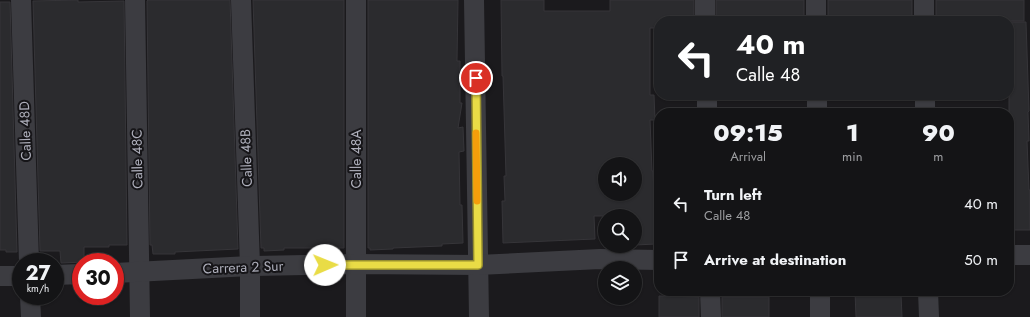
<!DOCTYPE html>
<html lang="en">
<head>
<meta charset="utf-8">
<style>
  body { margin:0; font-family:Jost,sans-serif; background:#1d1d1f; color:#f1f3f6; height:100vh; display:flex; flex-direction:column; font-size:15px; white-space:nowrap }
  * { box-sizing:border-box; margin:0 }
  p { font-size:13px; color:#9d9ea1 }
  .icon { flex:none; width:22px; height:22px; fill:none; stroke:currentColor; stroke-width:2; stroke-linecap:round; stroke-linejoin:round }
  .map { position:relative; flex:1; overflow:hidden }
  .sheet { position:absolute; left:654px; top:108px; width:360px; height:188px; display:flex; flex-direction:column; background:#141416; border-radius:16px; box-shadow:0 1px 3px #0004,0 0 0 1px #333335 }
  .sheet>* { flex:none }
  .top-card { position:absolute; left:654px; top:16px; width:360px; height:84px; border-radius:16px; box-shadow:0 1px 3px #0004,0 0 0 1px #333335; background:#202124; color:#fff; overflow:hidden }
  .buttons { position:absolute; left:598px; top:157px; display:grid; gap:8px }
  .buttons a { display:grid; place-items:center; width:44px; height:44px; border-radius:50%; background:#141416; box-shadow:0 1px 3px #0004,0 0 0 1px #333335; font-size:20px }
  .speed { position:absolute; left:12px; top:253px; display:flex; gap:8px; font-size:20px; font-weight:700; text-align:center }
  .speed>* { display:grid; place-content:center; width:52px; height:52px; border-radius:50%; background:#141416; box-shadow:0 1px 3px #0004,0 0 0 1px #333335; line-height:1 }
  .speed small { font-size:10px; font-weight:400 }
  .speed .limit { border:6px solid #d22; background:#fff; color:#111 }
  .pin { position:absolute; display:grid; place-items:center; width:34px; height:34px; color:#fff; margin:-17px; border:2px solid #fff; border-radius:50%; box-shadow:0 1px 4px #0007 }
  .me { position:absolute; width:44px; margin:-22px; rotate:89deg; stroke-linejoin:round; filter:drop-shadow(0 0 3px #0008) }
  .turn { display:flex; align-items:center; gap:14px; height:84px; padding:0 16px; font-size:18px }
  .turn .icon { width:52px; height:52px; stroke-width:2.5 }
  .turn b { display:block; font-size:28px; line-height:34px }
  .eta { display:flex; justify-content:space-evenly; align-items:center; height:68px; text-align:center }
  .eta b { font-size:24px; font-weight:800; line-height:28px }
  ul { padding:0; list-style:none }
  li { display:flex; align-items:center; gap:12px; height:56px; padding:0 16px }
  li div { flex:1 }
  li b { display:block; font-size:15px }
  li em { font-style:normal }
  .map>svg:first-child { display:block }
  .building { fill:#2b2b2e; stroke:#363539; fill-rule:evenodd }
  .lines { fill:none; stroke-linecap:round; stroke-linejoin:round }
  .minor { stroke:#3c3c41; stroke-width:20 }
  .route-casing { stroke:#978f2e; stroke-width:10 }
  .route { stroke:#e9dc46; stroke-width:7 }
  .slow { stroke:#f59e0b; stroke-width:7 }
  .labels { text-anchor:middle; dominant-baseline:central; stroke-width:4; stroke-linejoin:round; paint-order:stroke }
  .street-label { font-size:14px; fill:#aeafbb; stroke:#161518 }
</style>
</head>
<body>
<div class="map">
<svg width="1030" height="317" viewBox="0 0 1030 317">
  <rect width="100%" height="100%" fill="#1b1a1d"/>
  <!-- building -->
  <g class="building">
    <path d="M78,0V2L124,1L127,245H109V247H84V262L61,263L60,251H40L33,1Z"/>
    <path d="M148,0H230L238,249L175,252V254H153L152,245H150L147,1Z"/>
    <path d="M253,0H344V248H284V250L264,251V248H261Z"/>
    <path d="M368,0H458L457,61H460V103H462L458,128L463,127L464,151L459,152L460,205H462L463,243L442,244V246L393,248V249L370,250V248H368Z"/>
    <path d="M501,0H544V11H610V0H694V21H659V28H650V95H654L655,120H650L652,171H653L656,244L635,245V216H594L595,239L503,243L502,201H505L504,176H506L503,76H502ZM605,164H635V194H605Z"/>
    <rect x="716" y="0" width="88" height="21"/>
    <rect x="828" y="0" width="84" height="21"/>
    <rect x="936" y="0" width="88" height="21"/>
    <path d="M0,2H10L17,252H6V250H0Z"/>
    <path d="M1009,22H1026L1029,111L1028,112L1029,141H1027L1029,190H1030V230H1009Z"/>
    <path d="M877,291V295L901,294L902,317H856L855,292Z"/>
    <path d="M659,296L699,297V317H659Z"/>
    <rect x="722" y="297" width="47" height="20"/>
  </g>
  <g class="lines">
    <!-- minor -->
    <g class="minor">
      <path d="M21,0L29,262"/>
      <path d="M135,0L140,317"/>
      <path d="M241,0L250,266V317"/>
      <path d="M356,0V317"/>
      <path d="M474,0L479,317"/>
      <path d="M705,0V21"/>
      <path d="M816,0V21"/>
      <path d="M924,0V21"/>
      <path d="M707,95V113"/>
      <path d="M817,95V113"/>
      <path d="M925,95V113"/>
      <path d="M1009,255H1030"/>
      <path d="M115,273L250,266L356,264L478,265L600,259L659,260"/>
      <path d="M55,275L81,274"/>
      <path d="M0,276H21"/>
      <path d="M710,291L711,317"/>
      <path d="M820,291V317"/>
      <path d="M928,291L929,317"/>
      <path d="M30,296L31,317"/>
    </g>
  </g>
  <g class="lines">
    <!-- route casing -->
    <g class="route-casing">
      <path id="route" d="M325,265H478L476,78"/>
    </g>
    <!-- route -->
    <use href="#route" class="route"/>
    <!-- slow -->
    <path class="slow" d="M476,133L477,201"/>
  </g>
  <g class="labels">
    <!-- street labels -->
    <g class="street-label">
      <text transform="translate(25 131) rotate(-92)">Calle 48D</text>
      <text transform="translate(246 158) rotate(-92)">Calle 48B</text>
      <text transform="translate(137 159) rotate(-91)">Calle 48C</text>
      <text transform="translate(356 159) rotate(-90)">Calle 48A</text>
      <text transform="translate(243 267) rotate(-2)">Carrera 2 Sur</text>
    </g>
  </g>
</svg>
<div class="buttons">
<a><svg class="icon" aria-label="sound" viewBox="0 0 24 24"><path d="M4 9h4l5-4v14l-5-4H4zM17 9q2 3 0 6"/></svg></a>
<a><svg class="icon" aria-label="search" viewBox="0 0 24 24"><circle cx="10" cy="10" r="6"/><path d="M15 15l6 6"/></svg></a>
<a><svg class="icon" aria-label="layers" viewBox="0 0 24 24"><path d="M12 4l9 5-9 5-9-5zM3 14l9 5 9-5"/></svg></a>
</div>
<div class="speed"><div>27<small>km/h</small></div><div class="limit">30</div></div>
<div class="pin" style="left:476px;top:78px;background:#d93025"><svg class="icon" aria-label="arrive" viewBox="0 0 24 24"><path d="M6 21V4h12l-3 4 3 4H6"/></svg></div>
<svg class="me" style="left:325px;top:265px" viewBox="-20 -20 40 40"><circle r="19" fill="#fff"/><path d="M0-13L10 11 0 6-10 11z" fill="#e9dc46"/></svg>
<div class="top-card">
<div class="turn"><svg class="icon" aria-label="left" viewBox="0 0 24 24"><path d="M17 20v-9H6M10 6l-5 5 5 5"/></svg><div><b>40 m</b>Calle 48</div></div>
</div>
<section class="sheet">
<div class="eta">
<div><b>09:15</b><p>Arrival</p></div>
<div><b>1</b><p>min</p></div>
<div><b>90</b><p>m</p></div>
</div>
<ul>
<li><svg class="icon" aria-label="left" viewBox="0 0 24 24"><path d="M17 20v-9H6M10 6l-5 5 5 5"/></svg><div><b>Turn left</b><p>Calle 48</p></div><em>40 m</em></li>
<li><svg class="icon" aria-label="arrive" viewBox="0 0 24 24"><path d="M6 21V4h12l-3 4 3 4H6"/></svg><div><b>Arrive at destination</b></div><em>50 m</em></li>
</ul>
</section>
</div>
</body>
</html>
